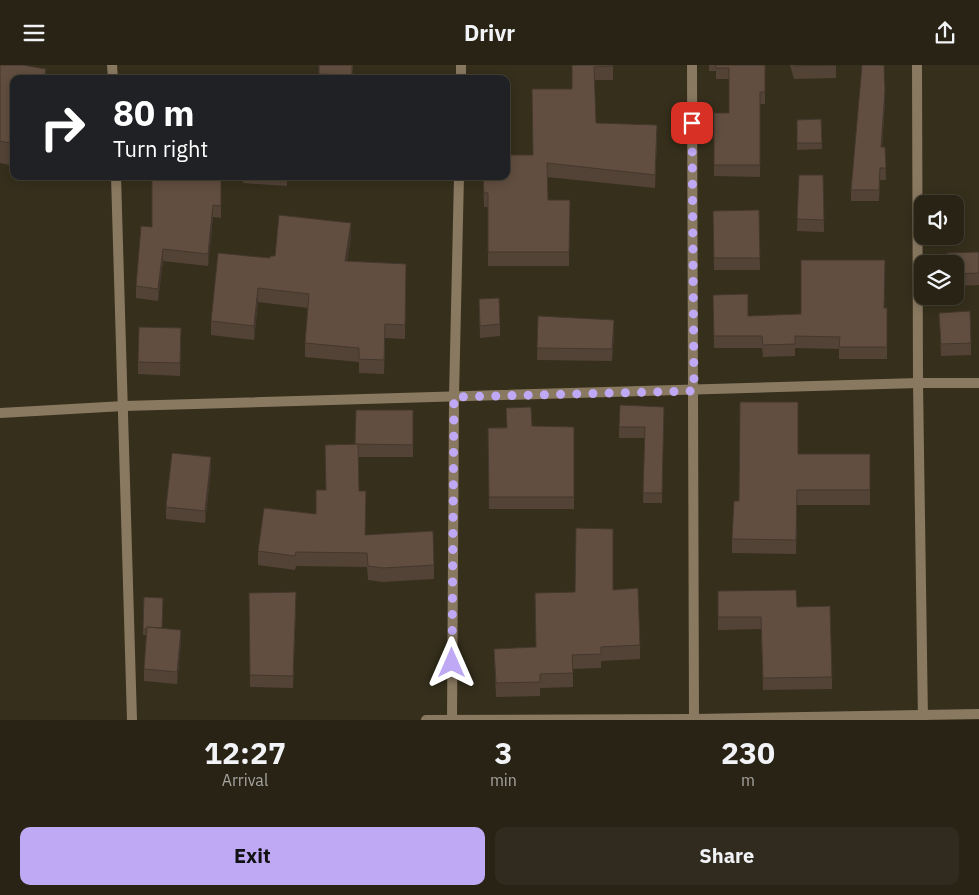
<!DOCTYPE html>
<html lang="en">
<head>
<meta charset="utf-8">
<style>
  body { margin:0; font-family:"IBM Plex Sans",sans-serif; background:#302b1e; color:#f1f3f6; height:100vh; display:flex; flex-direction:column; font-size:19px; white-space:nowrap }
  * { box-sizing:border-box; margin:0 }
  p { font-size:16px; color:#a5a4a0 }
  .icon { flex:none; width:28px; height:28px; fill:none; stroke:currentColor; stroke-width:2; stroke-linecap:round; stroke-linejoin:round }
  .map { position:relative; height:655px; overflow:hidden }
  .sheet { display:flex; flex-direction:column; background:#282315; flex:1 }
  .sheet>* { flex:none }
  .banner { position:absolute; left:10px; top:10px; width:500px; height:105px; border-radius:10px; box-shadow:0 2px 12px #0003,0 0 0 1px #444034; background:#202124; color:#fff; overflow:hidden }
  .controls { position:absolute; left:914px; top:130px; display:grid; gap:10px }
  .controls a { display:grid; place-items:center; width:50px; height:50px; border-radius:10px; background:#282315; box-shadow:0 2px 12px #0003,0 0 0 1px #444034; font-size:25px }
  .pin { position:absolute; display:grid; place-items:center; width:42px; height:42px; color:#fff; margin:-21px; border-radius:10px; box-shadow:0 2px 8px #0006 }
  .me { position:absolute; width:55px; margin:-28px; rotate:0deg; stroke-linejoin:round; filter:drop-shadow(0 0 4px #0008) }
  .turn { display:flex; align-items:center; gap:18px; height:105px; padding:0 20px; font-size:22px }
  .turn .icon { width:65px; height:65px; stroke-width:2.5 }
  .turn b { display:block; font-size:35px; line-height:42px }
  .eta { display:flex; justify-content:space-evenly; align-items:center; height:85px; text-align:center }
  .eta b { font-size:30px; font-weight:700; line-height:35px }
  .action { display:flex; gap:10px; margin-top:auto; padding:10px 20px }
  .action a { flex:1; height:58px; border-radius:10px; background:#bfa9f4; color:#111; font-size:20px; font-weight:700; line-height:58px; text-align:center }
  .action a+a { background:#302b1e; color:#f1f3f6 }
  header { display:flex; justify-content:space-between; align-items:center; height:65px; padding:0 20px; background:#282315; font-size:22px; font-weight:700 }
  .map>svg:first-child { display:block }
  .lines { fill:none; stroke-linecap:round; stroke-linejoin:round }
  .minor { stroke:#897961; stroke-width:10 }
  .wall { fill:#534337 }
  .shaded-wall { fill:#44372d }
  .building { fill:#614e40; stroke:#44372d }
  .route { stroke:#bfa9f4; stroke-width:9; stroke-dasharray:0 16.2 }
</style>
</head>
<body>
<header><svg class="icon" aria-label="menu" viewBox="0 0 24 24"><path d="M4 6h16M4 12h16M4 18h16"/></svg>Drivr<svg class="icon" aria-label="share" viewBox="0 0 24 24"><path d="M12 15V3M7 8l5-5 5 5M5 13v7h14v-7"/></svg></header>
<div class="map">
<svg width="979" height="655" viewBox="0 0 979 655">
  <rect width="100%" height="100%" fill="#362f1c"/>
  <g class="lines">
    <!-- minor -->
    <g class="minor">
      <path d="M112,0L113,14"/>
      <path d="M692,0L694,655"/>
      <path d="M917,0L918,318L923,655"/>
      <path d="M461,14V0"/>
      <path d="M116,111L132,655"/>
      <path d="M0,348L124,341L918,318H979"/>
      <path d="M426,655L694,654L979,649"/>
      <path d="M452,655L454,332L459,111"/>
    </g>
  </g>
  <!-- wall -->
  <g class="wall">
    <path d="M0,0L46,14H14V101L0,98Z"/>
    <path d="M319,0H353L352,13L370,14H319Z"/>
    <path d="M572,0H613V15H594L596,58L657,74L655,123L547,112L548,135H570L569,201H488V142H484L483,111L533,90L572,24Z"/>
    <path d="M709,0H765V39H760V112L714,111V48H729V14H716V6H709Z"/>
    <path d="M790,0H836V13L794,14Z"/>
    <path d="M885,37L882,82H885L886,115H880L879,136H851V125Z"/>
    <path d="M821,54L822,84L797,85V55Z"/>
    <path d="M799,110H823L824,167L797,166Z"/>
    <path d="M221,111V153L213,152L208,201L163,196L158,236L136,233V221L152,162Z"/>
    <path d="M243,111H287V121L243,118Z"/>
    <path d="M759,145L760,205H714L713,146Z"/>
    <path d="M351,172L347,196L406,199L405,274L385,273L384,309L359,308V297L305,292V278L308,243L258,237L254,275L211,270V256L270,193Z"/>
    <path d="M979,187V220L955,221V199Z"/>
    <path d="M885,207L884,243H887V294H839V284L795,283V291L763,292L762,283H714L713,230L748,251L801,249Z"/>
    <path d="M479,234L500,259V271L480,273Z"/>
    <path d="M939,248L971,278V290L941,291Z"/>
    <path d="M538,251L614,267L612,296L537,295Z"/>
    <path d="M181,275L180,311L138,309V297Z"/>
    <path d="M664,342L662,438H643L645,373H619V362Z"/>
    <path d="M413,345V392H358L359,426L366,440L365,470L434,500V514L383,517L368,515L367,502L296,501L295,505L258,500V486L316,449L326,425L355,379Z"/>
    <path d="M532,361L574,362V444H489L488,363Z"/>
    <path d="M870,389V440H797L796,489L732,488V474L739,436Z"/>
    <path d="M211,404L205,458L166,454V442Z"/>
    <path d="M613,525L640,580V594L601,596V603L573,604V622L540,623V631L496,632L494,584L536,582L575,527Z"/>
    <path d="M718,526L797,542L832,612V624L763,625L761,564L718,565Z"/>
    <path d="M249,528L296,539L293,623L250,622Z"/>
    <path d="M144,532L162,563L181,577L177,619L144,616V604L147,570H143Z"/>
  </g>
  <!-- shaded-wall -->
  <g class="shaded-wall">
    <path d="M885,26V37L881,94V82Z"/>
    <path d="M213,140V152L208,201V189Z"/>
    <path d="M351,158V172L345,210V196Z"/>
    <path d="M163,184V196L158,236V224Z"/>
    <path d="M258,223V237L254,275V261Z"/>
    <path d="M614,255V267L612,296V284Z"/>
    <path d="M211,392V404L205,458V446Z"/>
    <path d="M181,565V577L177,619V607Z"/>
  </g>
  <!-- building -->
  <g class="building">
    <path d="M0,0H23L46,4L44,14H14V79L0,76Z"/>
    <path d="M319,0H352V10L319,9Z"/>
    <path d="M572,0H613V1L594,2L596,58L657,60L655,110L547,98L548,135H570L569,187H488V128H484L483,111H506V90H533L532,24H572Z"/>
    <path d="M716,0H765V27H760V100H714V48H729V3H716Z"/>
    <path d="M794,0H836L794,1Z"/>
    <path d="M862,0H884L885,26L881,82H885L886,103H880L879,125H851Z"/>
    <path d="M343,12L370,13V14H343Z"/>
    <path d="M821,54L822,78H797V55Z"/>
    <path d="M799,110H823L824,155L797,154Z"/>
    <path d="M152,111H221V141L213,140L208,189L163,184L158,224L136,221L141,161L152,162Z"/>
    <path d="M759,145L760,193H714L713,146Z"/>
    <path d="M279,150L351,158L345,196L406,199L405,260L385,259L384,295L359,294V283L305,278L309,229L258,223L254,261L211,256L218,188L270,193V191H275Z"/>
    <path d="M979,187V208L955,209V199H947V188Z"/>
    <path d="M801,195H885L884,243H887V282H839L840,272L795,271V279L763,280L762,271H714L713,230L748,229V251L801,249Z"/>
    <path d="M499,233L500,259L480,261L479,234Z"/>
    <path d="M970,246L971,278L941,279L939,248Z"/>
    <path d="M538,251L614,255L612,284L537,283Z"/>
    <path d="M139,262L181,263L180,298L138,297Z"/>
    <path d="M740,337H798V389H870V425H797L796,475L732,474L734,436H739Z"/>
    <path d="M620,340L664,342L662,428H643L645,362H619Z"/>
    <path d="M531,342L532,361L574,362V432H489L488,363H507L506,343Z"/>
    <path d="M356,345H413V380L355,379Z"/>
    <path d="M358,379L359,426H366L365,470L433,466L434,500L383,503L368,501L367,488L296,487L295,491L258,486L264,443L316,449V425H326L325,380Z"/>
    <path d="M172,388L211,392L205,446L166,442Z"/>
    <path d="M576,463L613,464V525L638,523L640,580L601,582V589L572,590L573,608L540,609V617L496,618L494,584L536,582L535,528L575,527Z"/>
    <path d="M796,525L797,542L830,541L832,612L763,613L761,552H718V526Z"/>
    <path d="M296,527L293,611L250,610L249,528Z"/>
    <path d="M144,532L163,533L162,563L147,562V564H143Z"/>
    <path d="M147,562L181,565L177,607L144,604Z"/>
  </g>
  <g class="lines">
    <!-- route -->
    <path class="route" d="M452,598L454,332L694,326L692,58"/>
  </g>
</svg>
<div class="controls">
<a><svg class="icon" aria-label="sound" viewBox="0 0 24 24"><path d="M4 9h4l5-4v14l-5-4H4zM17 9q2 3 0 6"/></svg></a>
<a><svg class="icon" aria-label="layers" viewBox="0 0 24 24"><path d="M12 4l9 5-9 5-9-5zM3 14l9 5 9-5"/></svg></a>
</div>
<div class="pin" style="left:692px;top:58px;background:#d93025"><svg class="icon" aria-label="arrive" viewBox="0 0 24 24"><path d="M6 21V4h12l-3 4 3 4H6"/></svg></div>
<svg class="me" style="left:452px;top:598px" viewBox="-20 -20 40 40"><path d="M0-17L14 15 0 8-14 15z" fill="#bfa9f4" stroke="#fff" stroke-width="4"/></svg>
<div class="banner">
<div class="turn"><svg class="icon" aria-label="right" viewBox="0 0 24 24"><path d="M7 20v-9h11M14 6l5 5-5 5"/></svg><div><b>80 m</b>Turn right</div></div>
</div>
</div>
<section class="sheet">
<div class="eta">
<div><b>12:27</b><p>Arrival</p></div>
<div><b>3</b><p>min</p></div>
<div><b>230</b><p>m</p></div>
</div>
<div class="action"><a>Exit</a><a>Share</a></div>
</section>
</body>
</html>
